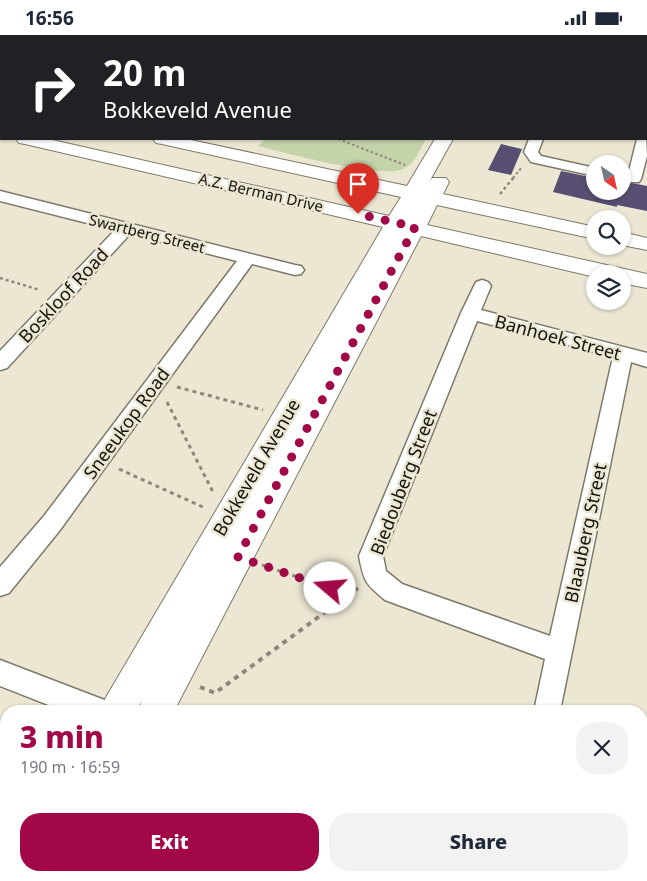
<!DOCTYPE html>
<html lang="en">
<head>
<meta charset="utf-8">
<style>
  body { margin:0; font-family:"Noto Sans",sans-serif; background:#f2f2f3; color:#1f2937; height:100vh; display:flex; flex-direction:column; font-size:19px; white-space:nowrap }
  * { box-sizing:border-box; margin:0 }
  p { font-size:16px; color:#747a83 }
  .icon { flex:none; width:28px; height:28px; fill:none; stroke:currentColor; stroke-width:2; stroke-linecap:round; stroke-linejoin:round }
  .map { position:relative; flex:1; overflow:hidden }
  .panel { position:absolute; left:0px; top:670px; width:648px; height:176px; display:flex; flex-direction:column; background:#fff; border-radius:20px 20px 0 0; box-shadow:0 1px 4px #0004 }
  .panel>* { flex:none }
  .top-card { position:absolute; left:0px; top:0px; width:648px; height:105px; box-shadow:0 1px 4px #0004; background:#202124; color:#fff; overflow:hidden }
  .needle { width:32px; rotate:146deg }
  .buttons { position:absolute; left:586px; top:120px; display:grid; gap:10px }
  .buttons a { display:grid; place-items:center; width:45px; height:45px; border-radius:50%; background:#fff; box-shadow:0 1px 4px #0004; font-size:25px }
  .pin { position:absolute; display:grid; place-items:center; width:42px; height:42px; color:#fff; margin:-51px -21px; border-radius:50% 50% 50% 0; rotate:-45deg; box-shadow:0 0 5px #0007 }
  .pin .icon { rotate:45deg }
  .me { position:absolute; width:55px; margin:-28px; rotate:288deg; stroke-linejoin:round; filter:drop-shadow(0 0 4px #0008) }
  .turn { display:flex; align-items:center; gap:18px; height:105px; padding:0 20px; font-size:22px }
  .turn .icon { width:65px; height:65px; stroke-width:2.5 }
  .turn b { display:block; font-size:35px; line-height:42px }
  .round { display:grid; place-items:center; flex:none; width:52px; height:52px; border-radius:20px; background:#f2f2f3 }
  .head { display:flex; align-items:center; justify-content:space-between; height:85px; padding:0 20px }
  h1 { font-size:30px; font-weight:800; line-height:38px; color:#a20847 }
  .cta { display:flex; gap:10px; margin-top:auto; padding:10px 20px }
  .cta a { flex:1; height:58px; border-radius:20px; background:#a20847; color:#fff; font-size:20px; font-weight:800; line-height:58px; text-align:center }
  .cta a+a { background:#f2f2f3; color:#1f2937 }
  .status { display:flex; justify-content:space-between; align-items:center; height:35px; padding:0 25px; background:#fff; direction:ltr }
  .status svg { height:14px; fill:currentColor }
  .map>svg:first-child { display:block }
  .green { fill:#c4d3aa }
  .building { fill:#584e72 }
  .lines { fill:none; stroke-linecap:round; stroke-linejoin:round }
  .minor-casing { stroke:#7e7a69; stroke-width:3 }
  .tertiary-casing { stroke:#7e7a69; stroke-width:2 }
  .path-far3 { stroke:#8c887a; stroke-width:2; stroke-dasharray:2.5 2.5; stroke-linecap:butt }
  .path-far2 { stroke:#8c887a; stroke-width:2.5; stroke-dasharray:3 3; stroke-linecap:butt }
  .path-far1 { stroke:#8c887a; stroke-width:3; stroke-dasharray:4 4; stroke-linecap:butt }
  .path { stroke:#8c887a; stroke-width:4; stroke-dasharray:5 5; stroke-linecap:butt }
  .minor { fill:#fff; fill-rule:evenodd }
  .tertiary { fill:#fff; fill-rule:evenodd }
  .route { stroke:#a20847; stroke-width:9; stroke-dasharray:0 16.2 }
  .labels { text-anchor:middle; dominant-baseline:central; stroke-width:5; stroke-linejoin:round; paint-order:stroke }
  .far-street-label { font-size:15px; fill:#14120b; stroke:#ece7d3 }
  .street-label { font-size:18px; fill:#14120b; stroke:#ece7d3 }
</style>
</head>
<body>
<div class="status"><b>16:56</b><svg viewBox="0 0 49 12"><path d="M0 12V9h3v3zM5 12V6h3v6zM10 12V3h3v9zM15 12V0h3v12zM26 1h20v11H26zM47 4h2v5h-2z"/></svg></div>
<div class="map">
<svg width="647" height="846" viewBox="0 0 647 846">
  <rect width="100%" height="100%" fill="#ece7d3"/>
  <!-- green -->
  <path class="green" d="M265,104H426C420,114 415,129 403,134C380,144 287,118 258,111Z"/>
  <!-- building -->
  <g class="building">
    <path d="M501,109L522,114L511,140L488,135Z"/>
    <path d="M561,136L595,143V156H622V146L647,151V176L617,170V172L553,157Z"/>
  </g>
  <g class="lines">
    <!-- minor casing -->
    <g class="minor-casing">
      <g id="minor">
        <path d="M590,0H609L610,1H591Z"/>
        <rect x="646" y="4" width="1" height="8"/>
        <path d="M0,20L1,21V29L0,28Z"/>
        <rect x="646" y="45" width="1" height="8"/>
        <path d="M646,100L647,121L641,144L639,147H629L627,144L637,104H646Z"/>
        <path d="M529,104H543L538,117L541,121L595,133V141L531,127L524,117Z"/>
        <path d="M0,156L295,230L301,231L304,235L301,239L295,240L252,229L60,495L9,558L0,561V532L44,481L237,226L130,199L7,333L0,335V316L115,195L0,166Z"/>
        <path d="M482,245L488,247L491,251L481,275L647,318V332L631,327L560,676H534L545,624L385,565C365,548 364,547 359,521L461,278L476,247ZM477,286L613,322L550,601L402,549L386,536L383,521Z"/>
        <path d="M0,625L107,666L110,676H64L0,651Z"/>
        <path d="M225,840H253L254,843L253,846H223Z"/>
        <path d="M467,840H528L527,846H469Z"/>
      </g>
    </g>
    <!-- tertiary casing -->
    <g class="tertiary-casing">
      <g id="tertiary">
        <path d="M503,0H519V1H504Z"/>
        <rect x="0" y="63" width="1" height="10"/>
        <rect x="0" y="93" width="1" height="10"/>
        <path d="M16,104H48L389,181L401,162L162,109L156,108L153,104H186L407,151L435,104H453L429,147L432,143H446L449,147L443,159L595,192V204L437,170L427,190L647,239V253L622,248V239H595V242L421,201L174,676H138L142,666L136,676H100L105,664L383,192L25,109L19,108Z"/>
        <path d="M622,197L647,203V215L622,210Z"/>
        <path d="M6,831V840H43L40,846H0Z"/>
        <path d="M46,840H86L83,846H43Z"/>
      </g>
    </g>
    <!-- path-far3 -->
    <g class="path-far3">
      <path d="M338,104L405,130"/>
      <path d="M513,143L522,132"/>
    </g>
    <!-- path-far2 -->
    <g class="path-far2">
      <path d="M500,159L514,142"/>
      <path d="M0,243L40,255"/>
    </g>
    <!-- path-far1 -->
    <g class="path-far1">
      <path d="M177,352L263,375"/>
      <path d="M167,367L213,457"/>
      <path d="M119,434L205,473"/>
      <path d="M262,530L333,554"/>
    </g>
    <!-- path -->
    <g class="path">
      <path d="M329,553L348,559"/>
      <path d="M200,652L215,658L358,553"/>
    </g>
    <!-- minor -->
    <use href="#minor" class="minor"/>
    <!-- tertiary -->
    <use href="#tertiary" class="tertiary"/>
  </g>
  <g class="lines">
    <!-- route -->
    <path class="route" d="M330,553L238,522L415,192L358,179"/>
  </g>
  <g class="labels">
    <!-- far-street labels -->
    <g class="far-street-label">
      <text transform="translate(261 157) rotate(13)">A.Z. Berman Drive</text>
      <text transform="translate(147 198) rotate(14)">Swartberg Street</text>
    </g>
    <!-- street labels -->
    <g class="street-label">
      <text transform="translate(63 260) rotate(-47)">Boskloof Road</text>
      <text transform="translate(558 302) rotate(15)">Banhoek Street</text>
      <text transform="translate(126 388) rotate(-54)">Sneeukop Road</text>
      <text transform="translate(256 432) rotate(-60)">Bokkeveld Avenue</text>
      <text transform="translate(403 447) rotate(-69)">Biedouberg Street</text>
      <text transform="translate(585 498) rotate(-78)">Blaauberg Street</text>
    </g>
  </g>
</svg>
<div class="buttons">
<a><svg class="needle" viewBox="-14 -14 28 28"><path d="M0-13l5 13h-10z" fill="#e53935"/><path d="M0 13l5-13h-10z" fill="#747a83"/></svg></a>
<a><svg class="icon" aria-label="search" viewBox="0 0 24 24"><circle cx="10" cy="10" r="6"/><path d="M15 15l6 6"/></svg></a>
<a><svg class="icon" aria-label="layers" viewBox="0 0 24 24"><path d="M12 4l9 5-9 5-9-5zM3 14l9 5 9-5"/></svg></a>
</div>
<div class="pin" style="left:358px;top:179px;background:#d93025"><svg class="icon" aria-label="arrive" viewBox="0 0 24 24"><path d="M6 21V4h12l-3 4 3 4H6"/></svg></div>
<svg class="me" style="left:330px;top:553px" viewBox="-20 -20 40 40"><circle r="19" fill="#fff"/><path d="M0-13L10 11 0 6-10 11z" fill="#a20847"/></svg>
<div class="top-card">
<div class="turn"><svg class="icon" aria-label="right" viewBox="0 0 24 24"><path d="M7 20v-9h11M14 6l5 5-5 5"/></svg><div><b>20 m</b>Bokkeveld Avenue</div></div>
</div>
<section class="panel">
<div class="head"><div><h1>3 min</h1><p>190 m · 16:59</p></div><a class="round"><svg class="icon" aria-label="close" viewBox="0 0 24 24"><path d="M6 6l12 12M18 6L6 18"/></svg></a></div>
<div class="cta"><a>Exit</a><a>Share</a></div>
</section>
</div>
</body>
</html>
